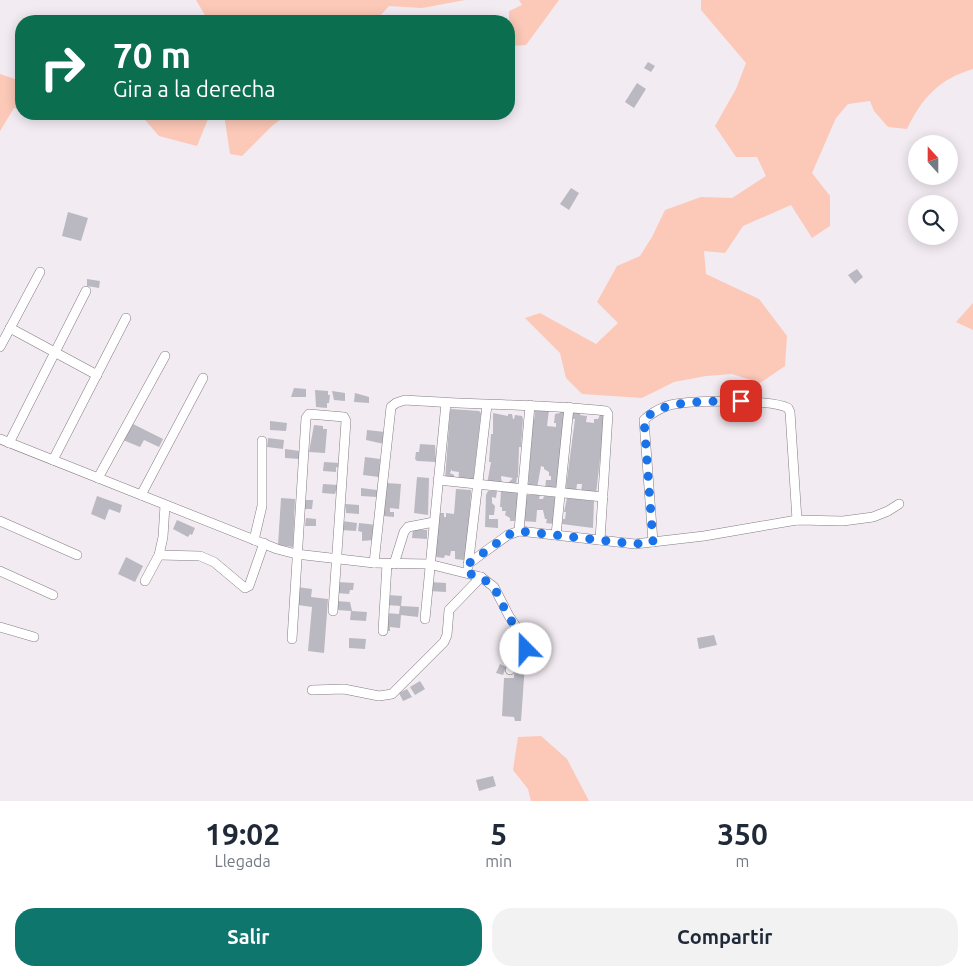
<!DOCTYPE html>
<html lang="es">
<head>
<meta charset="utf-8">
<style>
  body { margin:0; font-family:Ubuntu,sans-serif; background:#f2f2f3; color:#1f2937; height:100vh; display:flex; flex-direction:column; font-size:19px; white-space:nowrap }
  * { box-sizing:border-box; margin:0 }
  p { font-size:16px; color:#747a83 }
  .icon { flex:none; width:28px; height:28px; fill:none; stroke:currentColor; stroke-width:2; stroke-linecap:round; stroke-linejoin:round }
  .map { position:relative; height:801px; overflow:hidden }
  .panel { display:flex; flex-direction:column; background:#fff; flex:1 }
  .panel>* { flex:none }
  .guide { position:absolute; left:15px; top:15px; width:500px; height:105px; border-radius:20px; box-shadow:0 2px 12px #0003; background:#0b6e4f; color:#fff; overflow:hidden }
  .needle { width:32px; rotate:339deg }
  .controls { position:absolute; left:908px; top:135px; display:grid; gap:10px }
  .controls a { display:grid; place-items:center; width:50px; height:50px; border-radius:50%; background:#fff; box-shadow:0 2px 12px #0003; font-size:25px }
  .pin { position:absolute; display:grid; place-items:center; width:42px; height:42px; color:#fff; margin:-21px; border-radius:10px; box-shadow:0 2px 8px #0006 }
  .me { position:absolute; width:55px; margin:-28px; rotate:338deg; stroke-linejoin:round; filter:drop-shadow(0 0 4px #0008) }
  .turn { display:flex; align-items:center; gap:18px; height:105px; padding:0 15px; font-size:22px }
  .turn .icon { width:65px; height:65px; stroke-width:2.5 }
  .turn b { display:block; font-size:35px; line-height:42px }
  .eta { display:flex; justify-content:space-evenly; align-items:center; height:85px; text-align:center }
  .eta b { font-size:30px; font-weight:700; line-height:35px }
  .cta { display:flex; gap:10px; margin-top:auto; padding:10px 15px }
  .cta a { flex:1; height:58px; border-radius:20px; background:#0f766e; color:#fff; font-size:20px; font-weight:700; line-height:58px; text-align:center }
  .cta a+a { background:#f2f2f3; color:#1f2937 }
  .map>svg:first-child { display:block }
  .green { fill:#fcc8b7 }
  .building { fill:#bab8c1 }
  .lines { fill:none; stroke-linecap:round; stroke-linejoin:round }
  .minor-casing { stroke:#847c83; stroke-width:10 }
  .minor { stroke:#fff; stroke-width:9 }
  .route { stroke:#1a73e8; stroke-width:9; stroke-dasharray:0 16.2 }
</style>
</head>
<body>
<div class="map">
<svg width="973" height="801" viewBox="0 0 973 801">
  <rect width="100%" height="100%" fill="#f3ebf2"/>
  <!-- green -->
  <g class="green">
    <path d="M196,0H465L422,8L389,6L380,16L393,21H206V17Z"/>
    <path d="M519,0H559L526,45L509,46V11L522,5Z"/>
    <path d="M701,0H973V69C939,79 922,98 907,129L888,127L874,111L870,101L848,104L836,118L812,173L830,196V226L812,238L791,205L743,226L725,253L704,251L706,274L759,299L787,336L785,366L760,383L732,374L706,376L674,382L642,398L582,394L566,378L560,353L525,318L540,313L596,344L618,323L597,302L617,266L640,256L652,237L665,210L701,197L732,198L766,176L757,157H736L715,126L736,89L746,63L701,10Z"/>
    <path d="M0,74L21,81V110L14,108L0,131Z"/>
    <path d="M140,114H210L197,146L159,136Z"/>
    <path d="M224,114H288L273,125L242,156L230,154Z"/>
    <path d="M973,303V330L956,322Z"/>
    <path d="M541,736L567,759L589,801H531L528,789L513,770L518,737Z"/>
  </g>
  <!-- building -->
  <g class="building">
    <path d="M648,62L655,66L651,72L644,68Z"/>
    <path d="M637,83L646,89L634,108L625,102Z"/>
    <path d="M571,188L579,193L569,210L560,204Z"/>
    <path d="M68,212L88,218L81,241L62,236Z"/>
    <path d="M857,269L863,277L855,284L848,275Z"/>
    <path d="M87,279L100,281L99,288L87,286Z"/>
    <path d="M294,388L306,389V397H291Z"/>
    <path d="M315,390L328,391V395H330L329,403H327V408L316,407Z"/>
    <path d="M332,391L345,393V401L334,400Z"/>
    <path d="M355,393L369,397V403L354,402Z"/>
    <path d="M534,407L549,410L547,426L556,427V423H554L555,414L560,413V410H565L556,490L545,489L546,480H551V476H549V472L544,469V467L541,466L537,488L528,487L533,420H534L535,412H533Z"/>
    <path d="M451,409L479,411L481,413L473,482L458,481L459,472L452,471V469L450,473L454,475V480H445L450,412Z"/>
    <path d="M571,411L580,412V415L587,416L586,422L594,423V419H598L600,415H605L596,494L581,493L582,484H577L576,492L568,491L566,487L575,419H571Z"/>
    <path d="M493,413L508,416V414H512L513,419H514L515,415L522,416L523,419L521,447H519L518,478L517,477L516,486L508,483L513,478L501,476L502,485L487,484L491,462H489L491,434H493Z"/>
    <path d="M270,421L287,423L286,431L270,430Z"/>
    <path d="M131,423L163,439L159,447L144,440L140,447L123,440Z"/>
    <path d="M314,425L323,426V429H327L325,453L309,452Z"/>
    <path d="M367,430L385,432L384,444L366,440Z"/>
    <path d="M268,438L284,440L283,449L267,447Z"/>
    <path d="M420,444L435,445L436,462L417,461L415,459L416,452H419Z"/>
    <path d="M285,449L300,451V459L285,458Z"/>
    <path d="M365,457L380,459L379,477L363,475Z"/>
    <path d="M324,462L340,463L339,468L336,467V472L323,471Z"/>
    <path d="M417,477L429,478L428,515L414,513Z"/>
    <path d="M386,483L401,484L399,509L390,508V512H394V517L383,516Z"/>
    <path d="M323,484L338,485L335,494L322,493Z"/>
    <path d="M361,488L377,490V497L361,496Z"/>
    <path d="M456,489L471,490V493L466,556H464V560L455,559V551H451L450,556L445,555L444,558L436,557L435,554L438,535H437L438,525L439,526V513H444V517H446V513L454,514Z"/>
    <path d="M488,491H497L496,498L492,497V503L495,506L494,515H489V519H498V528L485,527L486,495Z"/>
    <path d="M501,491L518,493L516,521H510V518L505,515L506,511H502V507H500Z"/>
    <path d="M527,495H540L539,499H543L544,496L555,497L553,524L546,523L547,519H545L543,510H537L536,522L523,521Z"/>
    <path d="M97,496L122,505L120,513L109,509L105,520L91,514Z"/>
    <path d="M281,498L295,499L293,547L278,545Z"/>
    <path d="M567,498L594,501L593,528L562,524L563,519H565L566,512H564Z"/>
    <path d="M304,500H313L312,509H304Z"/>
    <path d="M345,504L359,505V514L346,513Z"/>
    <path d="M306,518L316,519V526H305Z"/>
    <path d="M177,520L195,528L192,535L190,534L188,537L173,529Z"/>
    <path d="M342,521L357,523L356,531L341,530Z"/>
    <path d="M359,523L377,525L373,540L362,541V532L358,531Z"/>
    <path d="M413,529L427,530V539L412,538Z"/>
    <path d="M126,557L143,566L135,582L118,574Z"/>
    <path d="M338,582L354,583L353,590H350L349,594L337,593Z"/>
    <path d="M429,582L446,583V592L429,591Z"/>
    <path d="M297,587L312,589L311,597L328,599L324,653L308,651L312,607L298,605Z"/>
    <path d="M387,595L402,596L401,606L419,607L418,617L401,615L400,628L390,627V631H384L385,613L399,614L400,606L386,605Z"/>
    <path d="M336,601L350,602L352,611L367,612L366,621L350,620L351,611L337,610Z"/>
    <path d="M714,635L717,645L699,649L697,638Z"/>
    <path d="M349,638L366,639L365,649L349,648Z"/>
    <path d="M500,664L506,667L503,675L496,673Z"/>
    <path d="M515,664H525L521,721H515L514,717L502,716L504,678H514Z"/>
    <path d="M420,681L425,689L415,695L410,687Z"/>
    <path d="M407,689L412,697L403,701L399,693Z"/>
    <path d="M493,776L496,786L479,791L476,780Z"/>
  </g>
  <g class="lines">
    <!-- minor casing -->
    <g class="minor-casing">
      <g id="minor">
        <path d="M10,328L97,375"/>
        <path d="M0,347L40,272"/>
        <path d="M0,439L277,549L296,554L374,563L429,564L481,577L494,587L509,616L525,640L526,649L514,661L510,670"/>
        <path d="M9,443L86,291"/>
        <path d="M53,460L126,318"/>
        <path d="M98,478L165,356"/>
        <path d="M438,480L603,497"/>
        <path d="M141,495L203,378"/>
        <path d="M0,521L77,555"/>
        <path d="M519,531L530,405"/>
        <path d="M556,535L569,407"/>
        <path d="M254,540L262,506V441"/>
        <path d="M653,542L644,420C650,414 659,409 667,406C685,400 772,399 788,408L790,412L797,520"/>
        <path d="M159,555L200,556L214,562L245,588L249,586L264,543"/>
        <path d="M374,563L391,407L396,403L405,400C472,405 539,404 606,411L608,414L600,540"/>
        <path d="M394,564L404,532L408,527L434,522"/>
        <path d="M468,564L508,535L519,531L635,544L704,536L797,520L843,521L873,517L888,511L899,504"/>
        <path d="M468,567L487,405"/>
        <path d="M0,571L53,595"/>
        <path d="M145,581L159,555L163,537L165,505"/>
        <path d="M425,619L446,403"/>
        <path d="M0,627L34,637"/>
        <path d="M383,631L387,564"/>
        <path d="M292,639L306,418L309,414L344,417L346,421L333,611"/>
        <path d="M312,690L344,689L379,696L392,694L444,642L447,635L449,610L481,577"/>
      </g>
    </g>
    <!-- minor -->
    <use href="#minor" class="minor"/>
  </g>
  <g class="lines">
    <!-- route -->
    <path class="route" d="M526,649L525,640L508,616L494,587L481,577L467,573L468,564L508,535L519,531L635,544L653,542L644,420C663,398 713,402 741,401"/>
  </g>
</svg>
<div class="controls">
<a><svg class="needle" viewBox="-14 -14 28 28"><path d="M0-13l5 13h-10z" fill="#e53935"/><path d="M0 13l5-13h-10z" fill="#747a83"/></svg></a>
<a><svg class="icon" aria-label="search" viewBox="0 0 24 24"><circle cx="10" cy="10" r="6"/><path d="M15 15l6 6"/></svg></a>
</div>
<div class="pin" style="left:741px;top:401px;background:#d93025"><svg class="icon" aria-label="arrive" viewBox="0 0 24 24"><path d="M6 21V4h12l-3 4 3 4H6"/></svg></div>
<svg class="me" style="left:526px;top:649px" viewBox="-20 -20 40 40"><circle r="19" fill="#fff"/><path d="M0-13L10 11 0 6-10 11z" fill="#1a73e8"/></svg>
<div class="guide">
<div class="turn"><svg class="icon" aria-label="right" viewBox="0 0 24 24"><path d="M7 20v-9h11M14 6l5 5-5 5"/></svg><div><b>70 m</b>Gira a la derecha</div></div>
</div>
</div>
<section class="panel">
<div class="eta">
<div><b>19:02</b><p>Llegada</p></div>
<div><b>5</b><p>min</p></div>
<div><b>350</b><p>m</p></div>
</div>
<div class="cta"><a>Salir</a><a>Compartir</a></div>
</section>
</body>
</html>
